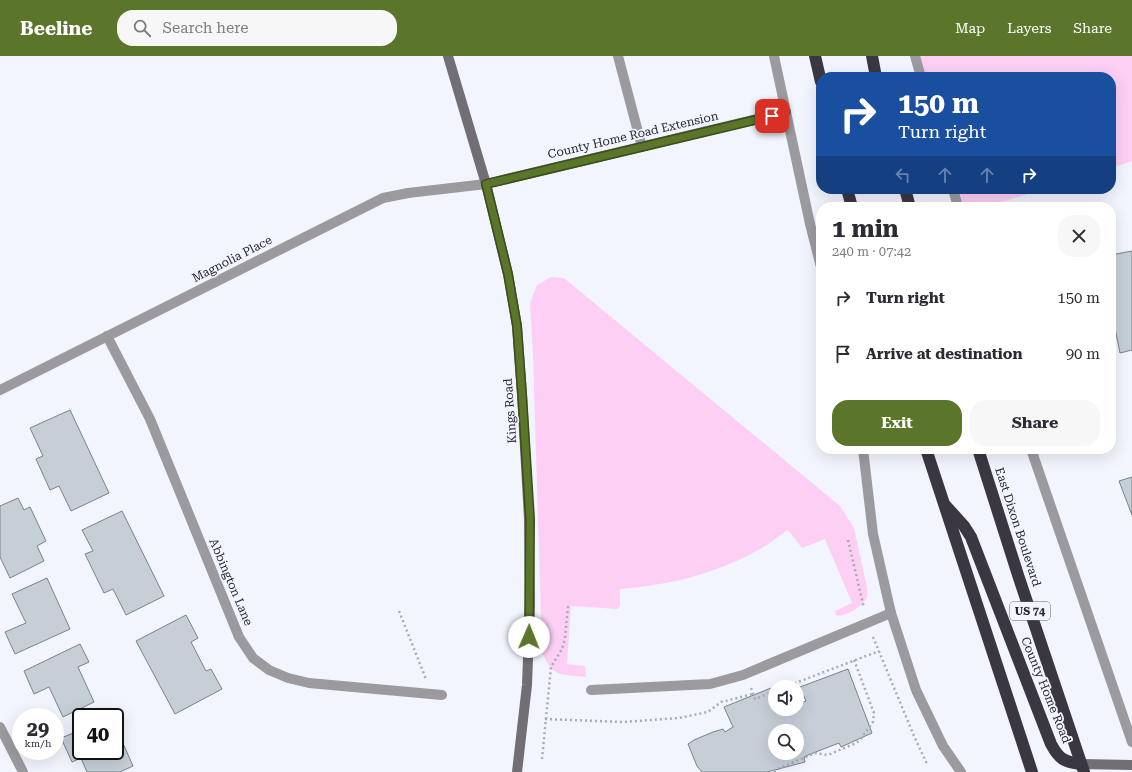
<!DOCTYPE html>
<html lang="en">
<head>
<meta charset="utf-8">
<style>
  body { margin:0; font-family:"Roboto Serif",serif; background:#f7f7f7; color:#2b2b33; height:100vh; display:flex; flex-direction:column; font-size:15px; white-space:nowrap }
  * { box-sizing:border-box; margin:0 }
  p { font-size:13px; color:#7c7c81 }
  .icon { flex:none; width:22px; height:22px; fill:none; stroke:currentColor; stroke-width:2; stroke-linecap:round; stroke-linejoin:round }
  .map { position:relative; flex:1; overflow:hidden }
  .details { position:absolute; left:816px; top:146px; width:300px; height:252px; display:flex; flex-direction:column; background:#fff; border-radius:16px; box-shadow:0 4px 16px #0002 }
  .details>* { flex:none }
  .top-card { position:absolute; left:816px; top:16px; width:300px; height:122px; border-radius:16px; box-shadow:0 4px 16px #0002; background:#1a4fa0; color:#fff; overflow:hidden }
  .controls { position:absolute; left:768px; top:624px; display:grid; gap:8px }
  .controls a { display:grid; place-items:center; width:36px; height:36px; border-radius:50%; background:#fff; box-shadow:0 4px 16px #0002; font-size:20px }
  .speed { position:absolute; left:12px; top:652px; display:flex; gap:8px; font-size:20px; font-weight:700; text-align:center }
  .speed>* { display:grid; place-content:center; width:52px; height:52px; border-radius:50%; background:#fff; box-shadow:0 4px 16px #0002; line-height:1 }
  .speed small { font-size:10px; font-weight:400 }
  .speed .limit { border:2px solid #111; border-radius:6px; background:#fff; color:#111 }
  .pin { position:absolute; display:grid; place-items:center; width:34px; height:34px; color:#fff; margin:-17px; border-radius:8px; box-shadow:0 2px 6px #0006 }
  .me { position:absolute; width:44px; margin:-22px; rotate:1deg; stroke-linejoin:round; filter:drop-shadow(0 0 3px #0008) }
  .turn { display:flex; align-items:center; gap:14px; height:84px; padding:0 16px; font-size:18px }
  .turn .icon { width:52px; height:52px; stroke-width:2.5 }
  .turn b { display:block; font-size:28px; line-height:34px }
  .lanes { display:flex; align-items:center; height:38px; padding:0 16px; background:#0003; justify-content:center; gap:20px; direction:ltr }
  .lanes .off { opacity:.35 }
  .round { display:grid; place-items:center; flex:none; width:42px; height:42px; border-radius:16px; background:#f7f7f7 }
  .summary { display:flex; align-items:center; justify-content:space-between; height:68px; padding:0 16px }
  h1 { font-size:24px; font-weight:700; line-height:30px }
  .primary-button { display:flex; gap:8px; margin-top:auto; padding:8px 16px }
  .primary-button a { flex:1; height:46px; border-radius:16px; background:#5b762a; color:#fff; font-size:16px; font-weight:700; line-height:46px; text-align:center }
  .primary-button a+a { background:#f7f7f7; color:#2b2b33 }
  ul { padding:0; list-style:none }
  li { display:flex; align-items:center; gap:12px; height:56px; padding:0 16px }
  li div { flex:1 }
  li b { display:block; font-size:15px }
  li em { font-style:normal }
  header { display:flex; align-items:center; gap:24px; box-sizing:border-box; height:56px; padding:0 20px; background:#5b762a; color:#fff }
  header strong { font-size:19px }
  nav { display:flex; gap:22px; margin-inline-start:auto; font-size:14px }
  .search { width:280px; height:36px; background:#f7f7f7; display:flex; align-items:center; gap:10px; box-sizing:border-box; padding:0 14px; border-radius:16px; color:#7c7c81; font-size:15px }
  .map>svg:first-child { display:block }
  .green { fill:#fdcff5 }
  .building { fill:#c6cfd8; stroke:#79828a; fill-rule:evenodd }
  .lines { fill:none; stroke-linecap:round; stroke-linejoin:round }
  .path { stroke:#a8abb2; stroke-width:2.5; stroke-dasharray:2 3; stroke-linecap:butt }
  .lane { stroke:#9b9a9e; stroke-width:10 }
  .street { stroke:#9b9a9e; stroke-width:10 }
  .secondary { stroke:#716e75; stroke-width:10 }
  .highway { stroke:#3a3740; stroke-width:12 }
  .route-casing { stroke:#3b4d1b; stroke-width:10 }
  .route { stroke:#5b762a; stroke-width:7 }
  .labels { text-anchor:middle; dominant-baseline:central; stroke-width:3.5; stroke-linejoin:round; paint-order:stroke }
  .shield { fill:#f2f5fe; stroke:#63656b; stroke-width:1 }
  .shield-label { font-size:11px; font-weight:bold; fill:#26272c }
  .street-label { font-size:12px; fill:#26272c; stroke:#f2f5fe }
</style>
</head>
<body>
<header>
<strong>Beeline</strong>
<div class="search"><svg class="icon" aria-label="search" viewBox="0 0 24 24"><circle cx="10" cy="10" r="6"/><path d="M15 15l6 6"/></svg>Search here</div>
<nav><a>Map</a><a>Layers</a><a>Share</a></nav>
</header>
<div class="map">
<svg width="1132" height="716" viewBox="0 0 1132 716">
  <rect width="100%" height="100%" fill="#f2f5fe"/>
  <!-- green -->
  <g class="green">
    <path d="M915,0H1132V105L1111,112V21H921Z"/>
    <path d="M953,133H1044L986,151H958Z"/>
    <path d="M551,221L564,222L840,450L854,472L867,531C867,535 868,540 866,543C862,551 844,562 836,559L835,555L852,547L825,483L802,492L788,474C778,480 770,488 760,493C716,518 670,529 620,533V549L618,553L571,550L567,608L585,610L586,621C560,618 552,622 542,595L533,298L530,247L537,229Z"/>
  </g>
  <!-- building -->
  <g class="building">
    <path d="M1132,195V294L1120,297L1114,268L1111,269V199Z"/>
    <path d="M70,354L109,437L71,455L59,430L50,434L36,403L43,400L30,372Z"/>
    <path d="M1132,421V459L1119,425Z"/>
    <path d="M18,442L24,454L30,451L46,485L37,490L44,505L10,522L0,501V450Z"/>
    <path d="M122,455L164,540L126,559L113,533L104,537L85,498L93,495L82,474Z"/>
    <path d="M47,522L70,573L15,598L5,576L26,567L12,538Z"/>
    <path d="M186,559L198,582L191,586L206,615L211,613L222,633L175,658L136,585Z"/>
    <path d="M80,588L89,606L78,611L94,646L63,661L49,631L34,638L24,615Z"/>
    <path d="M848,613L872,677L841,691L839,687L808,699L804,701L805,706L767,716H702L697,710L688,688L694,684L713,676L723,673L725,676L733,671L724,651L771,632L775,637V653H797V648L806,645L800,631ZM775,675H797V697H775Z"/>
    <path d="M115,669L133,710L120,716H87L81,702L72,706L61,682L81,674V695H115Z"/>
  </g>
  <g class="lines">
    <!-- path -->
    <g class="path">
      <path d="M848,484L864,552"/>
      <path d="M399,555L426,623"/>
      <path d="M873,581L914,680L927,708"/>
      <path d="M785,631L879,595"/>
      <path d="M751,632L755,643L775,635"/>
      <path d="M545,663L623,666L679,662L708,656L721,646L753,638"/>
      <path d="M542,703L551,611L562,593L565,582L568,550"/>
      <path d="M774,716L778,713L815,697L828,699L856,687L860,684L873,666L874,657L854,604"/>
    </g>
    <!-- lane -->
    <g class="lane">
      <path d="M618,0L642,91"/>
      <path d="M591,634L710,628L743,619L891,557"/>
    </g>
    <!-- street -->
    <g class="street">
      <path d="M774,0L810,168L821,211"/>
      <path d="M915,0L921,21"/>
      <path d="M953,133L958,151"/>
      <path d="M107,280L150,363L239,581L253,602L269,614L288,622L309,627L442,639"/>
      <path d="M0,334L383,142L408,137L486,128"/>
      <path d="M863,393L873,478L891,557L916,634L943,690L961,716"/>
      <path d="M1031,393L1132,686"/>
      <path d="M0,671L23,716"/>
    </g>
    <!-- secondary -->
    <g class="secondary">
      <path d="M448,0L486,128L508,218L517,270L522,338L529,463L530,549L527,629L517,716"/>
      <path d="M486,128L786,56"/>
      <path d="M1081,708L1132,709"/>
    </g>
    <!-- highway -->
    <g class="highway">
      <path d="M815,0L821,26"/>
      <path d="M872,0L876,21"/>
      <path d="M847,133L852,151"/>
      <path d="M905,133L910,151"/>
      <path d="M926,393L1032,716"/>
      <path d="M978,393L1018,519L1084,716"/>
      <path d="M945,449L964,470L971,481L1051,688C1059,703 1064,706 1081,708"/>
    </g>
  </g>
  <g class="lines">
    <!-- route casing -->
    <g class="route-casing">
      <path id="route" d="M529,581L530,463L522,338L517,270L508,218L486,128L772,60"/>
    </g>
    <!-- route -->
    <use href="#route" class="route"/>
  </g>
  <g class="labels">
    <!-- shield labels -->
    <rect class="shield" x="1010" y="546" width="40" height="18" rx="3"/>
    <g class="shield-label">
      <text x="1030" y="555">US 74</text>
    </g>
    <!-- street labels -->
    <g class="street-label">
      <text transform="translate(633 79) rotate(-13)">County Home Road Extension</text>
      <text transform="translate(232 203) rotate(-27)">Magnolia Place</text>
      <text transform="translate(510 355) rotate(-94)">Kings Road</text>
      <text transform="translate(1018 471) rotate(72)">East Dixon Boulevard</text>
      <text transform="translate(231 526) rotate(67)">Abbington Lane</text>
      <text transform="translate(1046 634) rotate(68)">County Home Road</text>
    </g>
  </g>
</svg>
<div class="controls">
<a><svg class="icon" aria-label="sound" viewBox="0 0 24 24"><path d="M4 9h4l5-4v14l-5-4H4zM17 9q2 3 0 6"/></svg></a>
<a><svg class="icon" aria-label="search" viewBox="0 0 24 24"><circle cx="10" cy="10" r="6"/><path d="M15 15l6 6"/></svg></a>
</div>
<div class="speed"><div>29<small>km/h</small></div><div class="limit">40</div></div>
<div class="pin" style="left:772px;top:60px;background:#d93025"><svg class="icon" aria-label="arrive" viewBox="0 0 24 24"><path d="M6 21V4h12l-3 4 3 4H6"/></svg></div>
<svg class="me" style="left:529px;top:581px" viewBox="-20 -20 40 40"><circle r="19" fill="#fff"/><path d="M0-13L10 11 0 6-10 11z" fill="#5b762a"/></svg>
<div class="top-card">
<div class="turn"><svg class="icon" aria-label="right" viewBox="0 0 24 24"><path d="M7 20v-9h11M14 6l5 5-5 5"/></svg><div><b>150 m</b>Turn right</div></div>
<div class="lanes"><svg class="icon off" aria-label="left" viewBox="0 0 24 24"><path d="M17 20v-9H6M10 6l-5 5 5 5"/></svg><svg class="icon off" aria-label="ahead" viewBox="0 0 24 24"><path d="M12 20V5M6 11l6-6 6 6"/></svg><svg class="icon off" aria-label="ahead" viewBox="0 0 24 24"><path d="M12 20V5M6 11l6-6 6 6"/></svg><svg class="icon" aria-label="right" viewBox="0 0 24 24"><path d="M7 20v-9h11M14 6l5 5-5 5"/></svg></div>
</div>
<section class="details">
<div class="summary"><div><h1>1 min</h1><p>240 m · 07:42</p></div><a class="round"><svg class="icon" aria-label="close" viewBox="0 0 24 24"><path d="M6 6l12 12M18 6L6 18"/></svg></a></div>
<ul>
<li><svg class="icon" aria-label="right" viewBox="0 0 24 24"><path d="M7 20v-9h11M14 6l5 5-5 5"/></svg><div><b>Turn right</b></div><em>150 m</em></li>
<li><svg class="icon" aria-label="arrive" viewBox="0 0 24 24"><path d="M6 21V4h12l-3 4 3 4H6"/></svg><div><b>Arrive at destination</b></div><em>90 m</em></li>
</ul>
<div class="primary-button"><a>Exit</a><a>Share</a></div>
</section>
</div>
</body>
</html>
